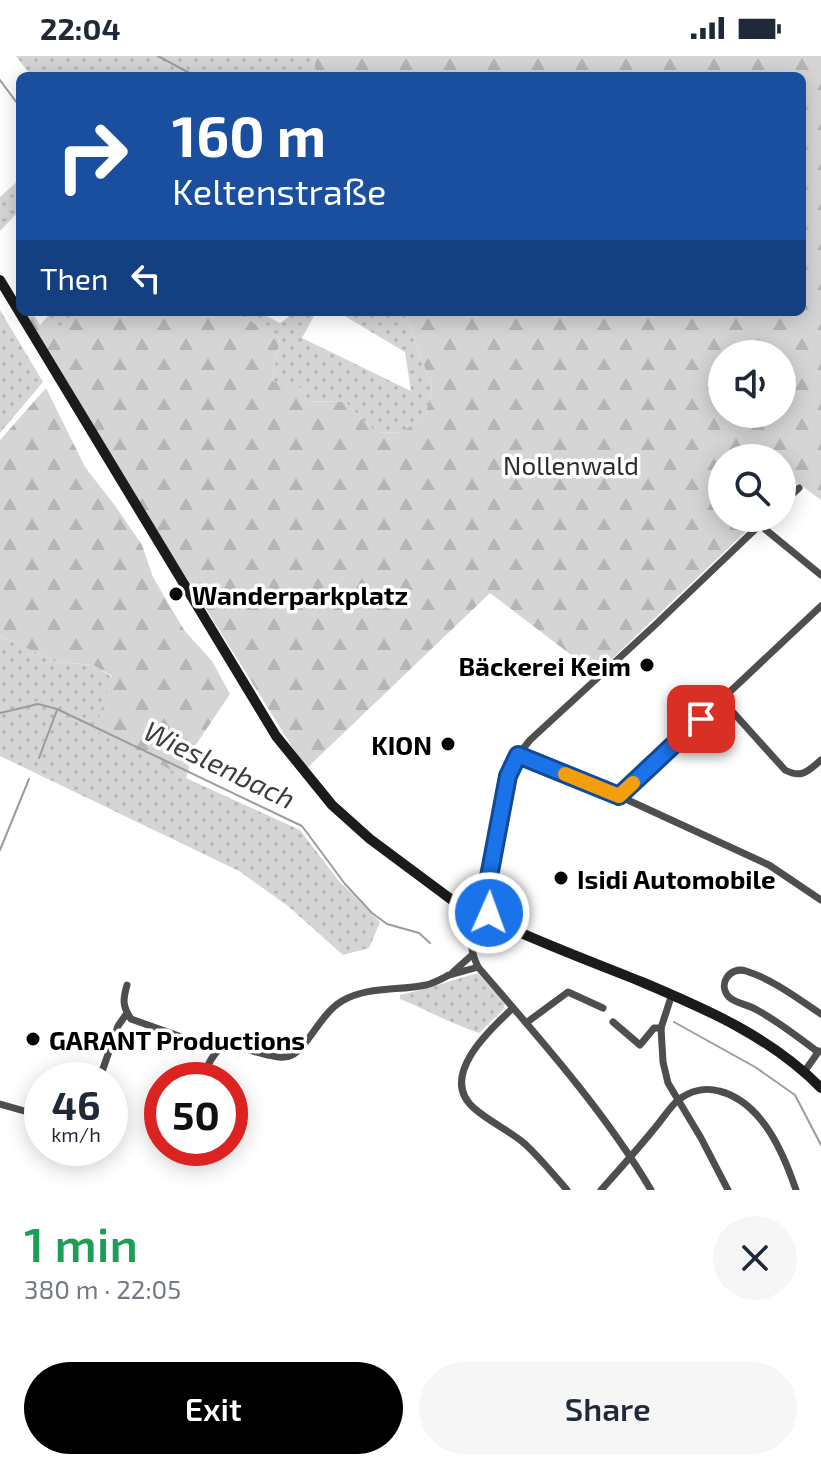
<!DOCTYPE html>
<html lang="en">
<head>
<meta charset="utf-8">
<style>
  body { margin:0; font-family:"Exo 2",sans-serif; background:#f6f6f7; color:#1f2937; height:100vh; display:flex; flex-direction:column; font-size:30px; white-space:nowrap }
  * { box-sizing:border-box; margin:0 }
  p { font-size:26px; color:#747a83 }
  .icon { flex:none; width:44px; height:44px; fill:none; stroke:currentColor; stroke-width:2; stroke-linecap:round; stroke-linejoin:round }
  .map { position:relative; height:1134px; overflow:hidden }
  .sheet { display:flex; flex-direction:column; background:#fff; flex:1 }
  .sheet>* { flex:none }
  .guide { position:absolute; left:16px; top:16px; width:790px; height:244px; border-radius:12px; box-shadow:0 4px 20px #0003; background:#1a4fa0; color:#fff; overflow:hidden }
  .buttons { position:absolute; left:708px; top:284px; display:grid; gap:16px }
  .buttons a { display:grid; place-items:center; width:88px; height:88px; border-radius:50%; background:#fff; box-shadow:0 4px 20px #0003; font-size:40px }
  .speed { position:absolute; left:24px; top:1006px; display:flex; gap:16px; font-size:40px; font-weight:700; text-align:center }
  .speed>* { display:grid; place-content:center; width:104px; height:104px; border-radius:50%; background:#fff; box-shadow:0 4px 20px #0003; line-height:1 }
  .speed small { font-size:20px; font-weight:400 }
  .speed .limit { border:12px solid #d22; background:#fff; color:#111 }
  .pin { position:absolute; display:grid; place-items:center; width:68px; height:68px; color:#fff; margin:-34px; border-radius:16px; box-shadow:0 4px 12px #0006 }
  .me { position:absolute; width:88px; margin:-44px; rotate:2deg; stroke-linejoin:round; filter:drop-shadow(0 0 6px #0008) }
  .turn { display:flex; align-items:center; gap:28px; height:168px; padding:0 24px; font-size:36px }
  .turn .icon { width:104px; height:104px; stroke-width:2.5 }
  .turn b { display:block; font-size:56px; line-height:68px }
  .then { display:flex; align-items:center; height:76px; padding:0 24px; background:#0003; gap:16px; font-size:30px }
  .round { display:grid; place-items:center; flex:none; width:84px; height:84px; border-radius:42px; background:#f6f6f7 }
  .head { display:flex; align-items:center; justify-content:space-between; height:136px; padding:0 24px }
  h1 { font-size:48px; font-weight:600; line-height:60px; color:#1e9e55 }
  .button { display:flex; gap:16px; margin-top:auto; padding:16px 24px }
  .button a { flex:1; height:92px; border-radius:48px; background:#000; color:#fff; font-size:32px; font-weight:600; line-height:92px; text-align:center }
  .button a+a { background:#f6f6f7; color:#1f2937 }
  .status { display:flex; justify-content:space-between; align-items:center; height:56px; padding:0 40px; background:#fff; direction:ltr }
  .status svg { height:22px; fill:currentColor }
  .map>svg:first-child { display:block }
  .grass { fill:url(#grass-dots) }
  .forest { fill:url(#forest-firs); fill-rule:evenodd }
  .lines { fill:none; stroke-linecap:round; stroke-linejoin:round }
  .stream { stroke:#9c9c9c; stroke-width:2 }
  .minor { stroke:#4e4e4e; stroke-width:7 }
  .secondary { stroke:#1b1b1b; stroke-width:10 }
  .route-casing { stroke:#114b97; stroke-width:20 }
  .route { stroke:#1a73e8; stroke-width:14 }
  .slow { stroke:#f59e0b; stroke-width:14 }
  .poi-dot { fill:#000; stroke:#fff; stroke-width:3 }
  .labels { text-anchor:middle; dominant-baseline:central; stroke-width:7; stroke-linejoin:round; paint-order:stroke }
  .park-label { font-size:26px; fill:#2c2c2c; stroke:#fff }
  .poi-label { font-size:26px; font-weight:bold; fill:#000; stroke:#fff; text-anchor:start }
  .water-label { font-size:28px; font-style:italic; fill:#3d3d3d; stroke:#fff }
</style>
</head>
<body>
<div class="status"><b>22:04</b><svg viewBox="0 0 49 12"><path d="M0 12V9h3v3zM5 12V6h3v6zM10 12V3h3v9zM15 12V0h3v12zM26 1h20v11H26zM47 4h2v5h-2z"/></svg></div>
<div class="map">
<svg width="821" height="1134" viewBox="0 0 821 1134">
  <defs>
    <pattern id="grass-dots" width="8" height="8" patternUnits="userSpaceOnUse" patternTransform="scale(2)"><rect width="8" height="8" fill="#d5d5d5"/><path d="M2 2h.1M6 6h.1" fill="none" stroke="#b5b5b5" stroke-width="1.8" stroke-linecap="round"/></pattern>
    <pattern id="forest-firs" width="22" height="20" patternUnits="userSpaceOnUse" patternTransform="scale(2)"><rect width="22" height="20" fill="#d5d5d5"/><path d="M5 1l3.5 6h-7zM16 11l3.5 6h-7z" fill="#b5b5b5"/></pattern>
  </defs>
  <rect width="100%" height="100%" fill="#fff"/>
  <!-- grass -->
  <g class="grass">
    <path d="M16,0H313L317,20H31Z"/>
    <path d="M20,123V154L0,175V141Z"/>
    <path d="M0,254L43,326L0,377Z"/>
    <path d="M51,256H83L57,280L48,260Z"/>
    <path d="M235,256H259L280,267L287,262L291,256H316L302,282L411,335L405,296L338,256H404L432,331L426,357L403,377L376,376L345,346L304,345L307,334L272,325L280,282Z"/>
    <path d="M0,580L57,606L93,609L112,621L96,674L186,722L300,774L338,824L380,866L369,892L343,899L288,850L239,815L0,700Z"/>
    <path d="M478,917L505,948L503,954L479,977C452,968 427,954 400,943V939C427,933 452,924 478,917Z"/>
  </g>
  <!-- forest -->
  <g class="forest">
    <path d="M313,0H821V444L798,427L782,441V402H722V462H760L596,618L490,537L306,713L145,455L24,256H32L40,269L48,260L57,279L83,256H235L280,282L272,325L307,333L304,345L345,346L376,376L402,377L426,357L432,331L404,256H802V20H317ZM722,298H782V358H722Z"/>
    <path d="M46,332L85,411L116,451L142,489L153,521L184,574L212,605L230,638L195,690L186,722L95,674L112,620L93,609L57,606L0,580V384Z"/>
  </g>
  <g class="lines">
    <!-- stream -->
    <g class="stream">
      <path d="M158,0L195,20"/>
      <path d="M0,24L20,51"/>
      <path d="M0,657L38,648L57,653L302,770L345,828L372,857L387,868L419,877L430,887"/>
      <path d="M39,702L57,654"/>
      <path d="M0,794L29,723"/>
      <path d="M674,966L755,1011L795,1039L821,1089"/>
    </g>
    <!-- minor -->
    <g class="minor">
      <path d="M782,448L799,432"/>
      <path d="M760,469L821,519"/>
      <path d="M722,644L785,714C802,723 808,715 821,704"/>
      <path d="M518,699L619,740L769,809L821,844"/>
      <path d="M619,740L821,550"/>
      <path d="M484,847L508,720L518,699L530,684L654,570L767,462"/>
      <path d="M472,870C470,886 471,896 478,911C539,982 603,1053 651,1134"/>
      <path d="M453,916L472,899"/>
      <path d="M127,929C123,943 122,950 131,963L218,994"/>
      <path d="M672,938L661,972L663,1006L668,1027L701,1082L728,1134"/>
      <path d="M513,952C489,974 437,1022 475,1053C490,1066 510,1075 525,1088C540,1102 554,1119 567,1134"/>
      <path d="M613,966L640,989L654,972H661"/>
      <path d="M526,967L568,936L603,952"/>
      <path d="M818,996C798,981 779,966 757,954C749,949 735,947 729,941C717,928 730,910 746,915C774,924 797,942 821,958"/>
      <path d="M804,1016L819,995"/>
      <path d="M99,1024L118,970L127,957"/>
      <path d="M202,1024C218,979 228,989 268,999C277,1001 284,1003 292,999C307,992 321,957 342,945C368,930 398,935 426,929C434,927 441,923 449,919C458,916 469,914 478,911"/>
      <path d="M0,1048L42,1060"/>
      <path d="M601,1134C619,1114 637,1094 654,1073C662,1064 669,1052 678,1044C690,1035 705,1031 719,1035C762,1046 783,1096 796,1134"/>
    </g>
    <!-- secondary -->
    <g class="secondary">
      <path d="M0,224L276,680L332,749L370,783L456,847L464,851"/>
      <circle cx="476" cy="857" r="13"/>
      <path d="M488,862C538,886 590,905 642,926C706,953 771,981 821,1032"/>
    </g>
  </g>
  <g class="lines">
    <!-- route casing -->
    <g class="route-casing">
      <path id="route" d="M489,857L484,847L508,720L518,699L619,740L701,663"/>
    </g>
    <!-- route -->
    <use href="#route" class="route"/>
    <!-- slow -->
    <path class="slow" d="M565,718L619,740L633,727"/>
  </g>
  <!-- markers -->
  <g class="poi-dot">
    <circle cx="176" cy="538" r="8"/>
    <circle cx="647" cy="609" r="8"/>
    <circle cx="448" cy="688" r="8"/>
    <circle cx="561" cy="822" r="8"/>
    <circle cx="33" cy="983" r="8"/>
  </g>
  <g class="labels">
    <!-- park labels -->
    <g class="park-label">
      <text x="571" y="408">Nollenwald</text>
    </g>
    <!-- poi labels -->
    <g class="poi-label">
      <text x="192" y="538">Wanderparkplatz</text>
      <text x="631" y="609" text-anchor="end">Bäckerei Keim</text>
      <text x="432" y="688" text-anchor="end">KION</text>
      <text x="577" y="822">Isidi Automobile</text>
      <text x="49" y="983">GARANT Productions</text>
    </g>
    <!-- water labels -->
    <g class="water-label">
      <text transform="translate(220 708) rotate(26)">Wieslenbach</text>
    </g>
  </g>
</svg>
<div class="buttons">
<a><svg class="icon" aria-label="sound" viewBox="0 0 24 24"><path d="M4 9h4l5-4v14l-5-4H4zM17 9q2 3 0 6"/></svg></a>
<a><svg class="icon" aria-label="search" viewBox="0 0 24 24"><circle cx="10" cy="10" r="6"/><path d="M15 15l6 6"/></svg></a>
</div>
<div class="speed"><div>46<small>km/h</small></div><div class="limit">50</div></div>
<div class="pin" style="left:701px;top:663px;background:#d93025"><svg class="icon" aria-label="arrive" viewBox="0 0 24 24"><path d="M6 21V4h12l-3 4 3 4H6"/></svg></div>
<svg class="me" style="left:489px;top:857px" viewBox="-20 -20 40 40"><circle r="17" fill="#1a73e8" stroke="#fff" stroke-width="3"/><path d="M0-11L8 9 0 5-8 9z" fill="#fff"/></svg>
<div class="guide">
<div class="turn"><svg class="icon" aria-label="right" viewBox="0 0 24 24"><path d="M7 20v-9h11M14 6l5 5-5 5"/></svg><div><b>160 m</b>Keltenstraße</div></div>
<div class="then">Then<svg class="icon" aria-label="left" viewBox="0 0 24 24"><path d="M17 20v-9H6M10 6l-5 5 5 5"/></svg></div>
</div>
</div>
<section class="sheet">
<div class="head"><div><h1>1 min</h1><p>380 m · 22:05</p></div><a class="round"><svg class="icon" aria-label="close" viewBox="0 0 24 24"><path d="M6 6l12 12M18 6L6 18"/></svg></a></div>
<div class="button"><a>Exit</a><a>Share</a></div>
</section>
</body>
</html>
